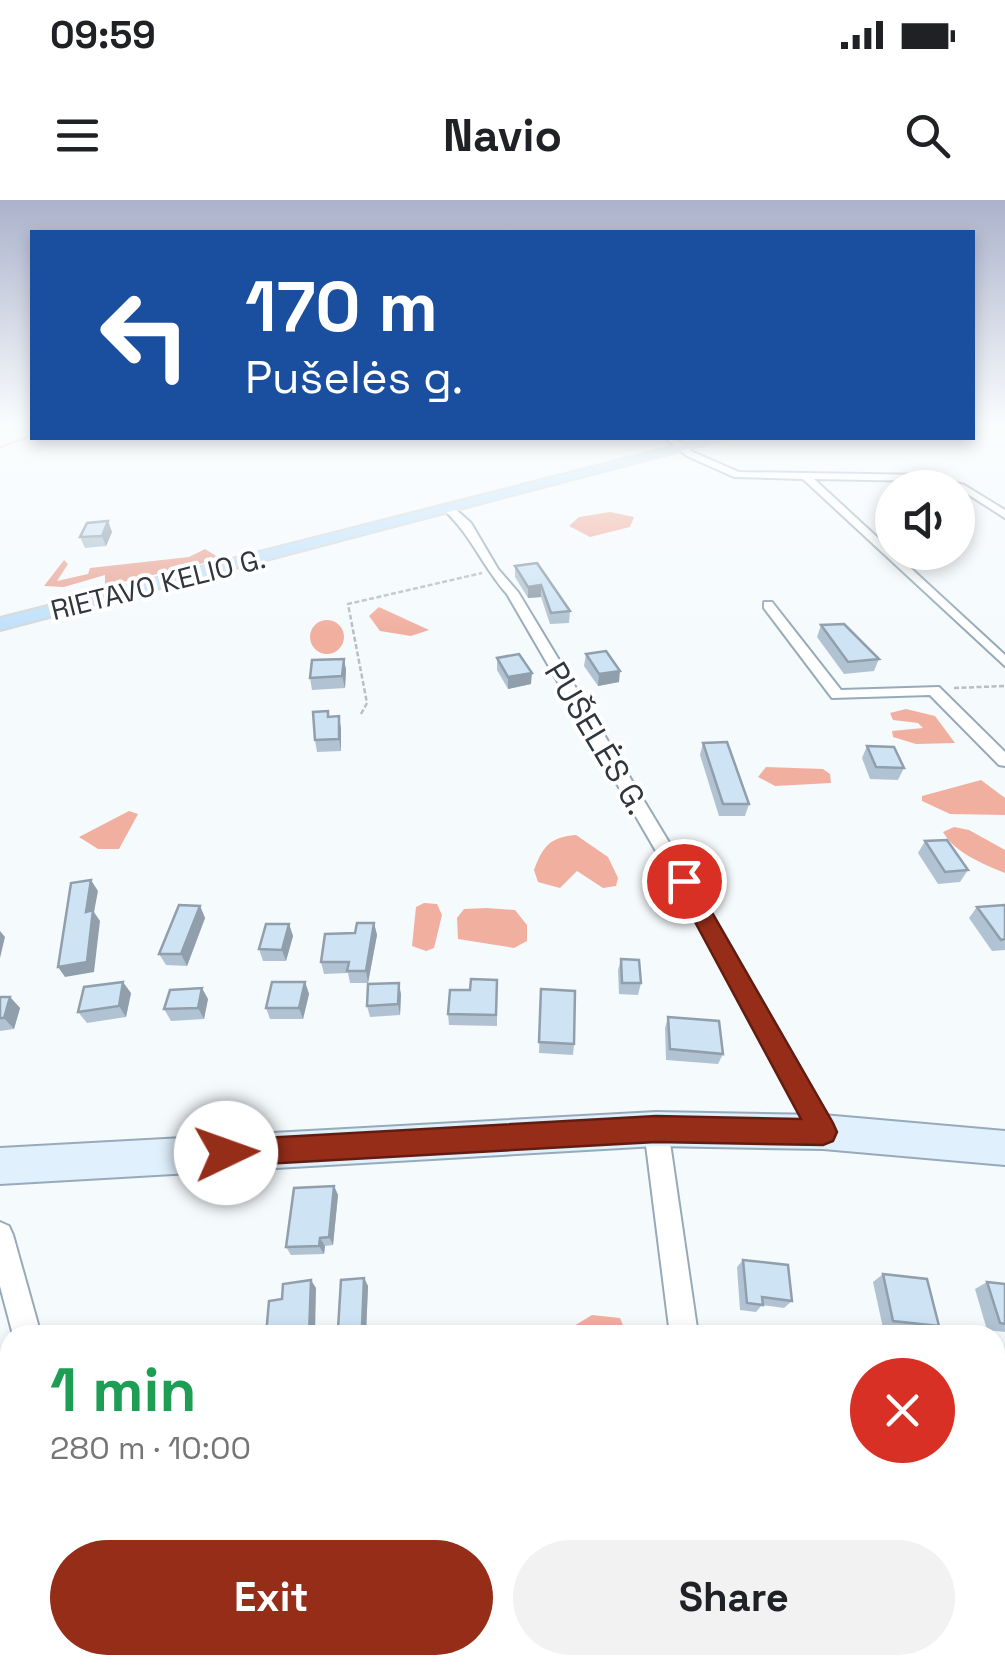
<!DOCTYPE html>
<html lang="en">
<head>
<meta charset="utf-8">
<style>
  body { margin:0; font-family:"Space Grotesk",sans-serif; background:#f2f2f2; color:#202124; height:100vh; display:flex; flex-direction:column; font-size:38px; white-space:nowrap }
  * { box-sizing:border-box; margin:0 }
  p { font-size:32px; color:#757577 }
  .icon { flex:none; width:55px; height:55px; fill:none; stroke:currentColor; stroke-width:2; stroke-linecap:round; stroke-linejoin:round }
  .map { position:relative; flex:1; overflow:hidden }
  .drawer { position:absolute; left:0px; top:1125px; width:1005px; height:350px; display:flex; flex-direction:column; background:#fff; border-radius:30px 30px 0 0; box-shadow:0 5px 15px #0003 }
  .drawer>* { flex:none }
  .banner { position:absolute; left:30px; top:30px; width:945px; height:210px; border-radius:0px; box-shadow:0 5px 15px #0003; background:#1a4fa0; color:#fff; overflow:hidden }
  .fabs { position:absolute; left:875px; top:270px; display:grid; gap:20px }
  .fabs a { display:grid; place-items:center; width:100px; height:100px; border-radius:50%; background:#fff; box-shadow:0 5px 15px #0003; font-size:50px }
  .pin { position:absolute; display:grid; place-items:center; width:85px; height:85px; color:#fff; margin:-42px; border:5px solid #fff; border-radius:50%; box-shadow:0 2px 10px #0007 }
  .me { position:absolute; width:110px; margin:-55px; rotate:87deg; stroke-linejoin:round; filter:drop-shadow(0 0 8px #0008) }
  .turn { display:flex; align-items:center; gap:35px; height:210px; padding:0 50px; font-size:45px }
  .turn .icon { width:130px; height:130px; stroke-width:2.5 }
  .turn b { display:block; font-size:70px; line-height:85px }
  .round { display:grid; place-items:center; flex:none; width:105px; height:105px; border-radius:52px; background:#f2f2f2 }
  .summary { display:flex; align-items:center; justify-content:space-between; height:170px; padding:0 50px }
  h1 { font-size:60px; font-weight:700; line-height:75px; color:#1e9e55 }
  .primary-button { display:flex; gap:20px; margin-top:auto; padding:20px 50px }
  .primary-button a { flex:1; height:115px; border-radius:60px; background:#962d19; color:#fff; font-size:40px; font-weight:700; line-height:115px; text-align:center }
  .primary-button a+a { background:#f2f2f2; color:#202124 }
  .status { display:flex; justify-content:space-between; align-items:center; height:70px; padding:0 50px; background:#fff; direction:ltr }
  .status svg { height:28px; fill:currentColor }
  header { display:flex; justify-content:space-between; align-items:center; height:130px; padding:0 50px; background:#fff; font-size:45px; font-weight:700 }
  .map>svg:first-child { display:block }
  .forest { fill:#eaa89a }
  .water { fill:#f1afa0 }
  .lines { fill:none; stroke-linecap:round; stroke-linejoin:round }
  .stream-far1 { stroke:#f1afa0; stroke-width:2.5 }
  .stream { stroke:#f1afa0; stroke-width:8 }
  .street-casing { stroke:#96aaba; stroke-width:4 }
  .secondary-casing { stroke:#96aaba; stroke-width:4 }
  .primary-casing { stroke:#d5d7d8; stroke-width:4 }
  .path { stroke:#b8bec2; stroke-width:2.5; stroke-dasharray:5 2.5; stroke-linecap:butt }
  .street { fill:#fff; fill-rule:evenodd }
  .secondary { fill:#e0f0fc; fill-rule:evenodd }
  .primary { fill:#c1e1fa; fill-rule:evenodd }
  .wall { fill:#b1c3d2 }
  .shaded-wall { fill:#909fab }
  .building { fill:#cee3f4; stroke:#909fab; stroke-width:2.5 }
  .route { fill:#962d19; stroke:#621d10; stroke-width:2.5 }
  .labels { text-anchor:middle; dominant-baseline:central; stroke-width:8; stroke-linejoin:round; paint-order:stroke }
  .far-street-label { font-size:28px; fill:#2f373e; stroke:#fff }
  .street-label { font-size:32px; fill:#2f373e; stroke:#fff }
</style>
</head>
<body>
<div class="status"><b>09:59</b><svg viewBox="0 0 49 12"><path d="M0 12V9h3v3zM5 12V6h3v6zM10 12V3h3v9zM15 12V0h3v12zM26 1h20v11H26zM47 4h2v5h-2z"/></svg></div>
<header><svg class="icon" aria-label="menu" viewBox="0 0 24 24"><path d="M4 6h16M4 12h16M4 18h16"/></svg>Navio<svg class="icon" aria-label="search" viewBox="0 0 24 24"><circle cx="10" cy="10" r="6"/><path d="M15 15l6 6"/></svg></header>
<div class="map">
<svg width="1005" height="1475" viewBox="0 0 1005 1475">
  <rect width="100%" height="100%" fill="#f5fafd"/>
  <!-- forest -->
  <path class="forest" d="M205,349L221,359L110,385L105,384V375L64,387L44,386L64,360L68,364L57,381L88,374L90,368L189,357Z"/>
  <!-- water -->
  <g class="water">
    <path d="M610,312L634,317L630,327L590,337L569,326L579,317Z"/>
    <path d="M379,407L429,430L411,436L380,431L369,416Z"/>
    <circle cx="327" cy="437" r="17"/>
    <path d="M906,509L935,516L955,543L916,544L893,537L892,531L923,528L918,523L893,520L890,513Z"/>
    <path d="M766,567L823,569L830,574L831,583L775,586L758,577Z"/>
    <path d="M981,580L1005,598V615L950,614L922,601V596Z"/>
    <path d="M129,611L138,614L119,649H98L79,637Z"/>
    <path d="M954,627L969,630L1005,650V673C983,664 955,653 943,632Z"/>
    <path d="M576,635L608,657L618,678L616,686L603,688L577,671L560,688L538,682L534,670C543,646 550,637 576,635Z"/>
    <path d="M424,703L437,704L442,715L434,748L426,751L412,746L416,707Z"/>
    <path d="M487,708L515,710L527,725V741L514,748L458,739L457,718L464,709Z"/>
    <path d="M592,1115L620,1118L627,1135H569V1129Z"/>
  </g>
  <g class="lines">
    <!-- stream-far1 -->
    <path class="stream-far1" d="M0,247L32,236"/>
    <!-- stream -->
    <path class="stream" d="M995,1373L1005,1381"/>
    <!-- street casing -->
    <g class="street-casing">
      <g id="street">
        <path d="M665,238H674L693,252L739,272L926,275L964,285L1005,310V318L958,288L926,281L814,279L1005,455V466L803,279L734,277L687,256Z"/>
        <path d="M445,307H453L471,323L498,369L518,392L708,707L832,924L835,932L832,940L823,943L814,940L693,715L507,394C483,367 471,335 445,311Z"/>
        <path d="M764,402H772L841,490L939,487L1005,552V566L999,565L930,495L832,498L764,408Z"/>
        <path d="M656,918L665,921L668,929L698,1135H670L644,929L647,921Z"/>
        <path d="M0,1022L9,1026L13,1035L41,1135H13L0,1086Z"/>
        <path d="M10,1425V1465H23L20,1475H0V1429Z"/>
        <path d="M138,1465H216L220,1475H142Z"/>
        <rect x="704" y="1465" width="36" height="10"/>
      </g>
    </g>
    <!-- secondary casing -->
    <g class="secondary-casing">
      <path id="secondary" d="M656,912L823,915L1005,931V965L823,949L656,946L0,984V948Z"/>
    </g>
    <!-- primary casing -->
    <g class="primary-casing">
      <path id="primary" d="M707,238H729L0,430V418Z"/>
    </g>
    <!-- path -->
    <g class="path">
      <path d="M954,488L1005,486"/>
      <path d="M361,514L367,503L348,404L482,373"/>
    </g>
    <!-- street -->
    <use href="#street" class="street"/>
    <!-- secondary -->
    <use href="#secondary" class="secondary"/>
    <!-- primary -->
    <use href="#primary" class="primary"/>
  </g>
  <!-- wall -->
  <g class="wall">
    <path d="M108,321L112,332L106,346L85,348L80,337Z"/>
    <path d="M904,352H945L949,356L944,367L922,369Z"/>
    <path d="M537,363L570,411L569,423L550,424L541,397L528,398L515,377V366Z"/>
    <path d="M821,425L879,459L874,471L844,474L817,437Z"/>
    <path d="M586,454L619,482L598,486L584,466Z"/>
    <path d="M497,458L531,484L508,489L497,470Z"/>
    <path d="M344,459L346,470L345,488L312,490L310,478Z"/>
    <path d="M328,511L329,517L341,528V551L317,552L315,540Z"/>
    <path d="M703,543L749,604L745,616H719L700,555Z"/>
    <path d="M867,546L904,568L898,580L870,579L862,558Z"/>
    <path d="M925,641L968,670L960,682L938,684L918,653Z"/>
    <path d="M1005,705V750L992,751L969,718L977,707Z"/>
    <path d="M200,706L205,718L187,766L166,765L159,754Z"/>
    <path d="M374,723L377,735L368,783H350L348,773L324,774L321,762L355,733Z"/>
    <path d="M289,724L293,736L286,761H263L259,749Z"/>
    <path d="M621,759L641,783L638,795L619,794L618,770Z"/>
    <path d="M497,780V826L449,825L448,814Z"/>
    <path d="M305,782L309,794L303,819H270L266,808Z"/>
    <path d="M541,789L574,844L573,855L539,853Z"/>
    <path d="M131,793L126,817L87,823L78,812Z"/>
    <path d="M401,794L400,815L370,817L367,806Z"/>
    <path d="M0,797H10L20,808L14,829L0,831Z"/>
    <path d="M208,799L204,819L171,821L164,809Z"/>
    <path d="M668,817L723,854L718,864L666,860L665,828Z"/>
    <path d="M334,986L338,995L333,1045L325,1046L324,1054L291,1055L286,1047Z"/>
    <path d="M743,1060L792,1101L784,1108L762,1105L756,1112L740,1110L737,1067Z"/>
    <path d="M883,1074L939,1126L928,1133L883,1128L873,1082Z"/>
    <path d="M364,1078L368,1086L366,1134L342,1135L338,1129Z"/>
    <path d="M987,1082L1005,1084V1132L987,1130L975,1089Z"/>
    <path d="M995,1171L1005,1173V1286H1002L995,1254Z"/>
  </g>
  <!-- shaded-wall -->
  <g class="shaded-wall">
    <path d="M108,321L112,332L106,346L102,336Z"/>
    <path d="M541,385V397L528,398V387Z"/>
    <path d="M344,459L346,470L345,488L342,476Z"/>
    <path d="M620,471L619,482L598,486L599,474Z"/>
    <path d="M532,473L531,484L508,489V477Z"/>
    <path d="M339,516L341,528V551L339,539Z"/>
    <path d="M91,680L98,691L94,712L100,721L94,772L65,777L58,767L86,712Z"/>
    <path d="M200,706L205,718L187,766L181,754Z"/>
    <path d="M374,723L377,735L368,783L366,771Z"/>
    <path d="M289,724L293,736L286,761L282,750Z"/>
    <path d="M0,731L5,737L0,758Z"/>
    <path d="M123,782L131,793L126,817L119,806Z"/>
    <path d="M305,782L309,794L303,819L299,808Z"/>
    <path d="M399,783L401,794L400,815L398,804Z"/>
    <path d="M202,788L208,799L204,819L198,808Z"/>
    <path d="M10,797L20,808L14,829L4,818Z"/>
    <path d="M334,986L338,995L333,1045L329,1037Z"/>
    <path d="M320,1038L325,1046L324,1054L319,1046Z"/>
    <path d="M364,1078L368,1086L366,1134L362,1127Z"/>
    <path d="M311,1080L316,1088L315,1135H309Z"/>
  </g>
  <!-- building -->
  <g class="building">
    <path d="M108,321L102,336L80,337L87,323Z"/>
    <path d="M920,352H945L949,356L927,358Z"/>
    <path d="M537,363L570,411L551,413L541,385L528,387L515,366Z"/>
    <path d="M844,424L879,459L848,462L821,425Z"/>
    <path d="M606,451L620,471L599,474L586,454Z"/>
    <path d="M519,454L532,473L508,477L497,458Z"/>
    <path d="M344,459L342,476L310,478L312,460Z"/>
    <path d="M328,511V517L339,516V539L315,540L313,512Z"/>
    <path d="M727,542L749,604H723L703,543Z"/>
    <path d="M867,546L894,547L904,568L876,567Z"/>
    <path d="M947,640L968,670L945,672L925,641Z"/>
    <path d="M91,680L86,712L93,710L87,762L58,767L71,683Z"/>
    <path d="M179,705L200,706L181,754H159Z"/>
    <path d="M1005,705V739L1001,740L977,707Z"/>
    <path d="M357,723H374L366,771H347L349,762H321L325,734L355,733Z"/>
    <path d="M266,724H289L282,750L259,749Z"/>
    <path d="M621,759L639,760L641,783H622Z"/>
    <path d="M471,779L497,780L496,815L448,814L450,790H470Z"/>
    <path d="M123,782L119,806L78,812L84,787Z"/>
    <path d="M272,782H305L299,808H266Z"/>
    <path d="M399,783L398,804L367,806L368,784Z"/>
    <path d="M202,788L198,808L164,809L170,790Z"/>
    <path d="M541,789L575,791L574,844L539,842Z"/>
    <path d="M0,797H10L4,818H0Z"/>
    <path d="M668,817L719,821L723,854L670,849Z"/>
    <path d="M334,986L329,1037L320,1038L319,1046L286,1047L294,988Z"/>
    <path d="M743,1060L788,1065L792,1101L762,1097L763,1105L747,1103Z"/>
    <path d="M883,1074L927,1079L939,1126L893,1121Z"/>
    <path d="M364,1078L362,1127L338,1129L341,1080Z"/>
    <path d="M311,1080L309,1135H266L269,1101L282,1099L283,1084Z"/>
    <path d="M987,1082L1005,1084V1124L1000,1123Z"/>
    <path d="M995,1171L1005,1173V1231L995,1188Z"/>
  </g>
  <!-- sky -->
  <linearGradient id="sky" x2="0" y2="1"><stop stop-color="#abb2cb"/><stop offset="0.52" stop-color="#fafdfe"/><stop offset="1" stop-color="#fafdfe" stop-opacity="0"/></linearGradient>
  <rect width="1005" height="432" fill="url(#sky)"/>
  <!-- route -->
  <path class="route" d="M684,674L691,676L833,923L837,932L833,941L823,945L656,942L226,966L216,962L212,953L216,944L226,940L656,916L801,919L673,681Z"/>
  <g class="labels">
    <!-- far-street labels -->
    <g class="far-street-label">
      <text transform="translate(158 384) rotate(-14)">RIETAVO KELIO G.</text>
    </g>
    <!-- street labels -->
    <g class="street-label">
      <text transform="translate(597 538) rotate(59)">PUŠELĖS G.</text>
    </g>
  </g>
</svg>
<div class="fabs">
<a><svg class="icon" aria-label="sound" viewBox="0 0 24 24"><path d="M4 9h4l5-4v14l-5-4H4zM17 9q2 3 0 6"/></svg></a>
</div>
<div class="pin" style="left:684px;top:681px;background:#d93025"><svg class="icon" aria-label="arrive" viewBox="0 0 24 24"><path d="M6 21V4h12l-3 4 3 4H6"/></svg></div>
<svg class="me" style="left:226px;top:953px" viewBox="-20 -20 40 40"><circle r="19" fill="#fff"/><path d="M0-13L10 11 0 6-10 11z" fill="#962d19"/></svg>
<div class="banner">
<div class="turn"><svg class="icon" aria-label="left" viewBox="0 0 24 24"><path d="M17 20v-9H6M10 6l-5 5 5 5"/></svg><div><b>170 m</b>Pušelės g.</div></div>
</div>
<section class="drawer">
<div class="summary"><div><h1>1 min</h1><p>280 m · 10:00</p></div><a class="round" style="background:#d93025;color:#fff"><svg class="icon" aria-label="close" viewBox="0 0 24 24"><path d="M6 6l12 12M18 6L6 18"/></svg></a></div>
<div class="primary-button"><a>Exit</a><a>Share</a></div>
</section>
</div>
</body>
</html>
